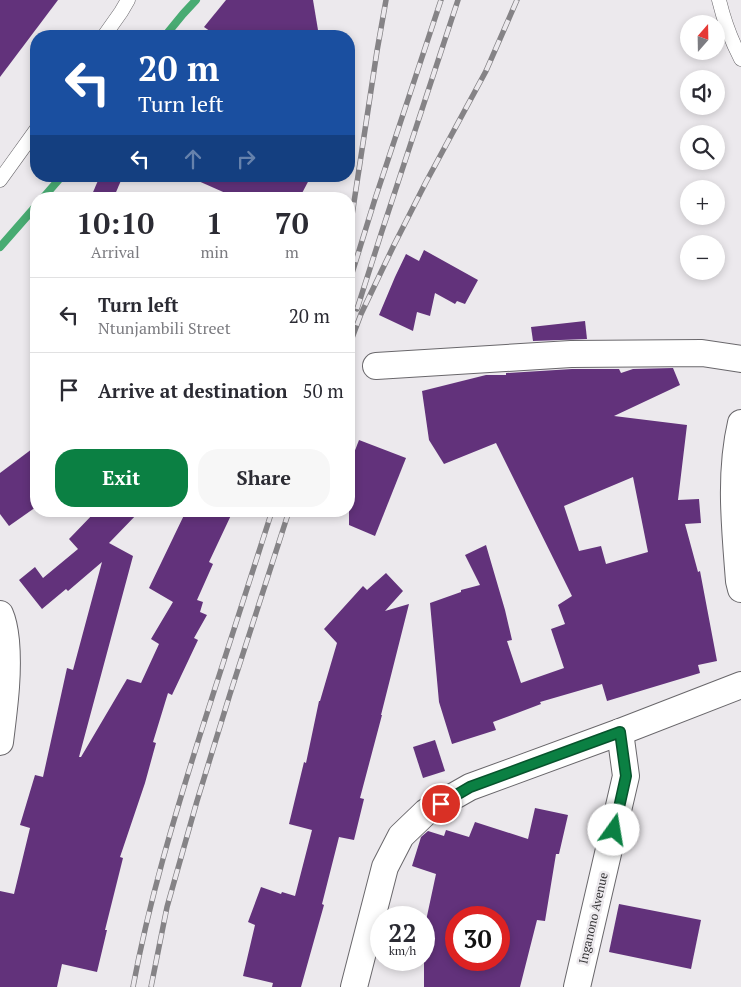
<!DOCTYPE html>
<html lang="en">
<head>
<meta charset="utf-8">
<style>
  body { margin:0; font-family:"PT Serif",serif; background:#f7f7f7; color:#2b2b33; height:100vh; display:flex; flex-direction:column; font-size:19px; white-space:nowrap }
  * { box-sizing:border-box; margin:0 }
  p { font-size:16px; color:#7c7c81 }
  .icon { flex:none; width:28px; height:28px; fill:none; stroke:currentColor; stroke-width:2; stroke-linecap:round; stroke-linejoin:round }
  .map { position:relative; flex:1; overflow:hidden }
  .panel { position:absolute; left:30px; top:192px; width:325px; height:325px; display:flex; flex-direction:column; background:#fff; border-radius:20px; box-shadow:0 2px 8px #0003 }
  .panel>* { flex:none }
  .hud { position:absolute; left:30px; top:30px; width:325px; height:152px; border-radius:20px; box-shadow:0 2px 8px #0003; background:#1a4fa0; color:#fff; overflow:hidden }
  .needle { width:32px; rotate:20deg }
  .fabs { position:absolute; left:680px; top:15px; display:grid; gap:10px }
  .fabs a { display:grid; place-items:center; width:45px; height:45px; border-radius:50%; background:#fff; box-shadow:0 2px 8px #0003; font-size:25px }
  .speed { position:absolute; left:370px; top:906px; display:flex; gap:10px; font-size:25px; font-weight:700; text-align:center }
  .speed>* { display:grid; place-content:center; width:65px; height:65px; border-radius:50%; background:#fff; box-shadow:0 2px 8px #0003; line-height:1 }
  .speed small { font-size:12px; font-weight:400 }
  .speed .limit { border:8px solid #d22; background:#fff; color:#111 }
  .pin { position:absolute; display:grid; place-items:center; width:42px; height:42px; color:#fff; margin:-21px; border:2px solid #fff; border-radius:50%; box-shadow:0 1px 5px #0007 }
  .me { position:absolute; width:55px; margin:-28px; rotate:13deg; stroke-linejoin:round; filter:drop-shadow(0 0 4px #0008) }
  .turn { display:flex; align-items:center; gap:18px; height:105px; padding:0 25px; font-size:22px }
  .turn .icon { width:65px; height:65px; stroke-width:2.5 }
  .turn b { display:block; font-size:35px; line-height:42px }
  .lanes { display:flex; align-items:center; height:48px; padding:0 25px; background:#0003; justify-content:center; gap:25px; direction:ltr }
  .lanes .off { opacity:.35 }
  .eta { display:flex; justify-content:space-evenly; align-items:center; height:85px; text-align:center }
  .eta b { font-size:30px; font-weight:600; line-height:35px }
  .primary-button { display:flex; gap:10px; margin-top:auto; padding:10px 25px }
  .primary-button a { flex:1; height:58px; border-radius:20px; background:#0b8043; color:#fff; font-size:20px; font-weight:600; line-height:58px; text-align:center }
  .primary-button a+a { background:#f7f7f7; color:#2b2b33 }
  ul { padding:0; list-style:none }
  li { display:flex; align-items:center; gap:15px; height:75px; padding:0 25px; border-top:1px solid #e1e1e2 }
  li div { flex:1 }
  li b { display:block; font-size:19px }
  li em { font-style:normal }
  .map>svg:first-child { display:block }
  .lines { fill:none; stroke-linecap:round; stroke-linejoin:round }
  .stream { stroke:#48ab72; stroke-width:8 }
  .building { fill:#62327b; fill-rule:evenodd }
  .service-casing { stroke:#69676b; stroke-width:15 }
  .minor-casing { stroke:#69676b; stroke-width:28 }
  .service { stroke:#fff; stroke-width:14 }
  .minor { stroke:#fff; stroke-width:26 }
  .rail-casing { stroke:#858386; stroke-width:5.5 }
  .rail { stroke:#ece9ed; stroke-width:4; stroke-dasharray:11; stroke-linecap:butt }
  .route-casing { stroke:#07532c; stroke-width:12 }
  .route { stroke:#0b8043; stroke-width:9 }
  .labels { text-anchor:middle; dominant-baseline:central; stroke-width:5; stroke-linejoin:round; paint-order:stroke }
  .street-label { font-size:12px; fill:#333234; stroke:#ece9ed }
</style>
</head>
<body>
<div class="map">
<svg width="741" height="987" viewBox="0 0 741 987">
  <rect width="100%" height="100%" fill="#ece9ed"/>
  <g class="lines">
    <!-- stream -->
    <g class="stream">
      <path d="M165,36L183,14L196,0"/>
      <path d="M42,199L62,176"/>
      <path d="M0,247L36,206"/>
    </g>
  </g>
  <!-- building -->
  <g class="building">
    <path d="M0,0H58L0,77Z"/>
    <path d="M226,0H313L319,36H217L204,27Z"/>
    <path d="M100,176H123L113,199H90Z"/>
    <path d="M187,176H311L299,199H239Z"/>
    <path d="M424,250L478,280L465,304L457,301L455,304L435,293L430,316L417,312L413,331L379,315L395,277L406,254L419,261Z"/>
    <path d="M585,321L587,339L533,341L531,327Z"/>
    <path d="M673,368L680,385L614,416L687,425L678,500L699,499L701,523L685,524L698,572L700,571L717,661L698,665L700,673L607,701L602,684L540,702L541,704L493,722L496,730L452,744L439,702L430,603L461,592V590L480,585L465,555L486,545L505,610L512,640L507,641L521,683L564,668L551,629L565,624L558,605L572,596L496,443L444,464L429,440L422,391L486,375H506V373L572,369H619L621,373L633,369ZM633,477L648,552L606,564L601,546L579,551L564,506Z"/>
    <path d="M359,440L406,458L375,536L349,525V466Z"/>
    <path d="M36,446V507L9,526L0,514V473Z"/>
    <path d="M96,511H140L109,543L133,556L79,757H81L127,679L141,683L159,644L151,639L173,602L149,588L186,511H233L209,562L213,564L197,600L203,602L200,612L207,615L194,638L198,640L172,695L168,693L153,742L156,743L145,783L120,857L123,858L105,930H107L97,972L62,964L57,987H0V891L14,894L30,828L20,825L35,775L43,777L67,668L73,670L102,562L68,591L66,589L42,609L19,580L35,567L43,578L78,549L69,539Z"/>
    <path d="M386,573L403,591L385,611L409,604L381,715H382L360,798L364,799L354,840L339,837L322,904L324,905L301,987H272L273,983L243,976L255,925L248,922L261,887L281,894L282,892L295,896L312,830L289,824L304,762L306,763L319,701H320L337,643L324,629L363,586L367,590Z"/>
    <path d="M435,740L445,771L423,778L413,747Z"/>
    <path d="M535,808L568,815L559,854H556L545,921L537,920L520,987H424V930L436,874L412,866L421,837L428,831L444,836L446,830L469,837L475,822L528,839ZM456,918H499V960H456Z"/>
    <path d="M619,904L701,920L691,969L609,952Z"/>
  </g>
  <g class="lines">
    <!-- service casing -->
    <g class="service-casing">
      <g id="service">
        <path d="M719,0C724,21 731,40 741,59"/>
        <path d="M104,36L121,12L128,0"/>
        <path d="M0,180L36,130"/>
      </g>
    </g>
    <!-- minor casing -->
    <g class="minor-casing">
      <g id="minor">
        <path d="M376,366L571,354L702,353L741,359"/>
        <path d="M741,423C729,474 735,529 739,581L741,589"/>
        <path d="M0,614C4,623 5,631 6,641C9,675 4,709 0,742"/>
        <path d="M354,987L385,867L401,836L426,812L470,787L620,732L741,685"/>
        <path d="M577,987L626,776L620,732"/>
      </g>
    </g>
    <!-- service -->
    <use href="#service" class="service"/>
    <!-- minor -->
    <use href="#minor" class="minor"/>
    <!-- rail casing -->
    <g class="rail-casing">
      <g id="rail">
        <path d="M349,235L377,51L386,0"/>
        <path d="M349,283L375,199L441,0"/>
        <path d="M357,309L382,231L458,0"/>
        <path d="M349,346L361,314L394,245L426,182L486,71L517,0"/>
        <path d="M133,987C149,901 174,818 200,735C224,660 248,586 272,511"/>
        <path d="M151,987L167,907L197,801L230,694L289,511"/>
      </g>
    </g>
    <!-- rail -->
    <use href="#rail" class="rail"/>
  </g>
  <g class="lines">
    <!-- route casing -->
    <g class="route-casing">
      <path id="route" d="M441,804L470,787L620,732L626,776L614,830"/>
    </g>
    <!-- route -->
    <use href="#route" class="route"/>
  </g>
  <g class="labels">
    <!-- street labels -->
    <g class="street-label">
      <text transform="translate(593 918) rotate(-77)">Inganono Avenue</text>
    </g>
  </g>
</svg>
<div class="fabs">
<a><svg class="needle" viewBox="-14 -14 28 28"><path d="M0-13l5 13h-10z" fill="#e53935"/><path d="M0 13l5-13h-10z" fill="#7c7c81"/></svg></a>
<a><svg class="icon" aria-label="sound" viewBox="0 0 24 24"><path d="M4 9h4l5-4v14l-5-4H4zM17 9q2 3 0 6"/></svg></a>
<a><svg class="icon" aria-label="search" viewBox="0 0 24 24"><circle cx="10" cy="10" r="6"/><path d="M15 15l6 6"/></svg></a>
<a>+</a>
<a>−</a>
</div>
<div class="speed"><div>22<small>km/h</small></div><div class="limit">30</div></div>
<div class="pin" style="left:441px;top:804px;background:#d93025"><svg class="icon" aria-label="arrive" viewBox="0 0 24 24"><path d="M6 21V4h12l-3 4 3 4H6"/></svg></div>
<svg class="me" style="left:614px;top:830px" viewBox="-20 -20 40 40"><circle r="19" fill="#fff"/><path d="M0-13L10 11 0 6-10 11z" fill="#0b8043"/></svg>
<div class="hud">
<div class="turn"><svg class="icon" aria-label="left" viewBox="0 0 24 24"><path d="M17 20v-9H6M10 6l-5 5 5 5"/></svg><div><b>20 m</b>Turn left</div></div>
<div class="lanes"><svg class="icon" aria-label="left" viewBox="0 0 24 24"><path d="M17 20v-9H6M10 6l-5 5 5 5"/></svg><svg class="icon off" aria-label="ahead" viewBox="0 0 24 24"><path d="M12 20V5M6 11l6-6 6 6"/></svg><svg class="icon off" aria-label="right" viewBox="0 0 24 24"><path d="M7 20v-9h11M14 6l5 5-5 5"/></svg></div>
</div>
<section class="panel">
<div class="eta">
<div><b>10:10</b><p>Arrival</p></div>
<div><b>1</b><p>min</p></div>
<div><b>70</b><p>m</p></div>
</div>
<ul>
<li><svg class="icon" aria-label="left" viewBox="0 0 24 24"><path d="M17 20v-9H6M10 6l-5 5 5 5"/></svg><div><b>Turn left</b><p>Ntunjambili Street</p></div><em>20 m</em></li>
<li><svg class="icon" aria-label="arrive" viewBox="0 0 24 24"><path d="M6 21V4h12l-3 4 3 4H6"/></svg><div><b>Arrive at destination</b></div><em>50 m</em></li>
</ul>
<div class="primary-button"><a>Exit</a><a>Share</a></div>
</section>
</div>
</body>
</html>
